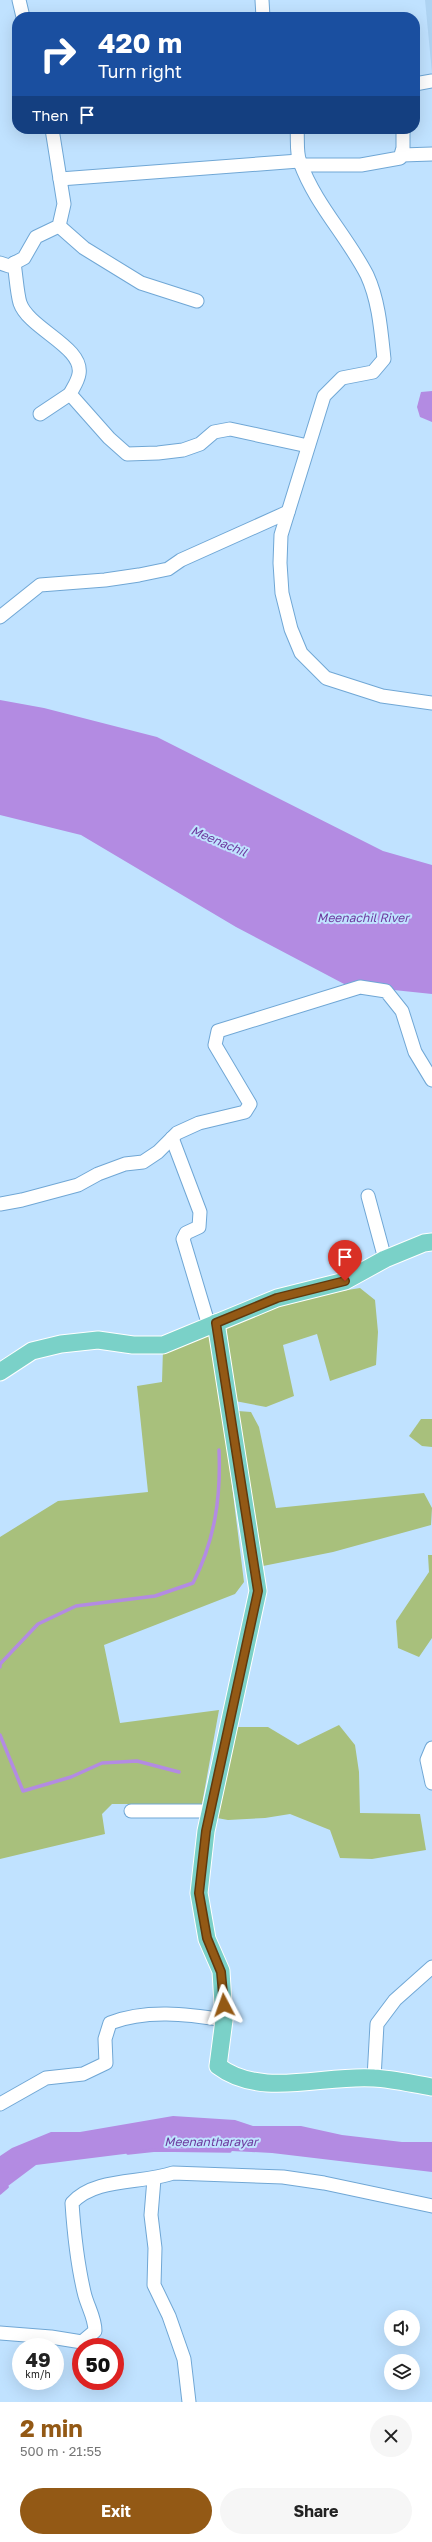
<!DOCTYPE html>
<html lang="en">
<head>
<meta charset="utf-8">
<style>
  body { margin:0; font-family:"Golos Text",sans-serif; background:#f6f6f6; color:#222; height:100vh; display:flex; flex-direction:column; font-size:15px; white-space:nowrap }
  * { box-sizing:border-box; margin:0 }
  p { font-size:13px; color:#767676 }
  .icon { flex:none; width:22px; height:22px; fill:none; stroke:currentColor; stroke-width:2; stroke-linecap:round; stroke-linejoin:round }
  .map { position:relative; height:2402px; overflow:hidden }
  .panel { display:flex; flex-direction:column; background:#fff; flex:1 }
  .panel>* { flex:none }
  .banner { position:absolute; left:12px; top:12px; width:408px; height:122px; border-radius:16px; box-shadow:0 4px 16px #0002; background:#1a4fa0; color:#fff; overflow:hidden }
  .controls { position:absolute; left:384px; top:2310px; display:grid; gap:8px }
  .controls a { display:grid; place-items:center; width:36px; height:36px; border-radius:50%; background:#fff; box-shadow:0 4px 16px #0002; font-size:20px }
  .speed { position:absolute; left:12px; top:2338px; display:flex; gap:8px; font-size:20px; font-weight:700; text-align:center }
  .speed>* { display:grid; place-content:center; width:52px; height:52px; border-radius:50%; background:#fff; box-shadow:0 4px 16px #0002; line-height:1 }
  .speed small { font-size:10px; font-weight:400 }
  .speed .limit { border:6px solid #d22; background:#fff; color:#111 }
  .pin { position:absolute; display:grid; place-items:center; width:34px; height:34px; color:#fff; margin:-41px -17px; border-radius:50% 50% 50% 0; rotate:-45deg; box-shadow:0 0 4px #0007 }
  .pin .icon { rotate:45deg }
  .me { position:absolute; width:44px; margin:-22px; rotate:356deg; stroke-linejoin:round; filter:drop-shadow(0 0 3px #0008) }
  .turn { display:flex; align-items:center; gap:14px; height:84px; padding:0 20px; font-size:18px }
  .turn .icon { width:52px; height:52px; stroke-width:2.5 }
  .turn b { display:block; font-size:28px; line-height:34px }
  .then { display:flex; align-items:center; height:38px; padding:0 20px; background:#0003; gap:8px; font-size:15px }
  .round { display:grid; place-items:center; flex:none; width:42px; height:42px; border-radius:21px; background:#f6f6f6 }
  .head { display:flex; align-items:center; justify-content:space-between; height:68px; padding:0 20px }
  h1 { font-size:24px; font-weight:700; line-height:30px; color:#935915 }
  .button { display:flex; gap:8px; margin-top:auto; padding:8px 20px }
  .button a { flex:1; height:46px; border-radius:24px; background:#935915; color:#fff; font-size:16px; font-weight:700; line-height:46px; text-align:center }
  .button a+a { background:#f6f6f6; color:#222 }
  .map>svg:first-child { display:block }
  .built { fill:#aed3f2 }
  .green { fill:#a8c07c }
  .water { fill:#b38be2 }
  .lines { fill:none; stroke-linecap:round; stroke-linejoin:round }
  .stream { stroke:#b38be2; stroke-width:3.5 }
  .minor-casing { stroke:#70a7d5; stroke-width:15 }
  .major-casing { stroke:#fff; stroke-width:19 }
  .minor { stroke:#fff; stroke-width:13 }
  .major { stroke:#7ad1c8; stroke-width:17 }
  .route-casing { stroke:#603a0e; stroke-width:10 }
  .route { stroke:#935915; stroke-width:7 }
  .labels { text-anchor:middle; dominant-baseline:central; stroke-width:4; stroke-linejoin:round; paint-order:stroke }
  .water-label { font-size:12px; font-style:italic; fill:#6d399e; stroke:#c0e2ff }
</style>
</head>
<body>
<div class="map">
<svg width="432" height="2402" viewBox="0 0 432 2402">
  <rect width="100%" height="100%" fill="#c0e2ff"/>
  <!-- built -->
  <path class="built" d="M425,0H432V73Z"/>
  <!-- green -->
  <g class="green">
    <path d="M360,1288L375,1300L378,1332L376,1365L330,1381L317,1334L283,1345L294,1396L266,1407L235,1401L226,1326L304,1297Z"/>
    <path d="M213,1333L244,1582L235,1594L104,1645L120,1723L219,1710L202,1804H112L102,1814L105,1834L0,1859V1537L58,1501L148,1492L137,1386L162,1382L163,1349Z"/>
    <path d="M238,1411L251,1412L259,1427L276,1508L424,1493L432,1508L431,1525L333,1552L263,1566Z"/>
    <path d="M421,1419H432V1447L422,1446L409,1436Z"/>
    <path d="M428,1555H432V1638L419,1657L398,1648L396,1621L429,1572Z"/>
    <path d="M339,1725L355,1745L359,1772L360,1813L420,1814L426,1850L372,1859L340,1858L330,1830L290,1814L265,1818L228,1820L217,1818L237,1727H268L298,1745Z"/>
  </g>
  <!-- water -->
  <g class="water">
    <path d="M432,391V422L420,417L417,407L421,392Z"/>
    <path d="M0,700L44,708L157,737L383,851L432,865V994L346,985L236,927L81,835L0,815Z"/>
    <path d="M173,2116L235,2120L253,2126H301L342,2135L402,2142H432V2172L272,2153L172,2148L36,2165L0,2192V2156L12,2148L51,2132H80Z"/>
  </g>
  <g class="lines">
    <!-- stream -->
    <g class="stream">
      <path d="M0,1667V1664L38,1624L76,1606L155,1596L193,1583C215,1540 221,1497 219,1450"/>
      <path d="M0,1735L23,1791L71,1777L102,1763L137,1761L179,1772"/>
      <path d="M128,2153L156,2150L230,2151"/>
      <path d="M0,2193L7,2187"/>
    </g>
    <!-- minor casing -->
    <g class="minor-casing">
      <g id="minor">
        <path d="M19,0L23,17"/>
        <path d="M262,0L263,17"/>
        <path d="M415,84L432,81"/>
        <path d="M297,129C298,139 296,153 300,162C315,204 347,236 367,275C379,301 381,331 384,359L373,372L342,378L324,396L281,535L280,563L282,593L291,629L301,653L326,678L382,696L432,703"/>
        <path d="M402,155L432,154"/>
        <path d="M301,165H361L400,158L403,148V129"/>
        <path d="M60,179L299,161"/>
        <path d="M59,226L84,248L141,283L197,301"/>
        <path d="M0,263L9,266L24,258L36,237L59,226L64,204L52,129"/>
        <path d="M14,263C16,275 17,293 20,303C29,329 84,347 79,374C78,381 73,388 70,394L109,438L127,454L158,453L183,450L200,444L214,432L230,429L308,446"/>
        <path d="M40,414L70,394"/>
        <path d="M0,617L40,585L105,580L139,575L168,569L181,560L288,512"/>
        <path d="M172,1138L200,1212L199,1227L186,1233L183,1239L209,1326"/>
        <path d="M368,1196L385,1259"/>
        <path d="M0,1204L22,1200L78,1185L98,1174L125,1164L143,1162L158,1152L177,1133L199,1123L245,1112L250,1104L215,1045L218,1031L360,987L386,991L402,1011L415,1052L432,1080"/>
        <path d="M432,1748L427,1760L432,1783"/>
        <path d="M131,1811H211"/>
        <path d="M374,2078L377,2024L395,2000L432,1967"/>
        <path d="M0,2104L46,2078L83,2074L106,2063L105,2039L110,2023C146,2009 187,2014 224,2020"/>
        <path d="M154,2179L151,2215L155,2248L154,2285L169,2316L184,2359L189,2402"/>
        <path d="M0,2333L51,2337L82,2342L95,2331C95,2317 87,2306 84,2292C77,2262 74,2233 72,2203C95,2177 142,2184 173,2173L283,2177L324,2183L432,2206"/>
      </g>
    </g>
    <!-- major casing -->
    <g class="major-casing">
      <g id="major">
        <path d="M216,1323L258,1591L206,1831L199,1893L207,1939L221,1971L224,2020L218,2066C261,2099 325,2074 374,2078C393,2079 413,2084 432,2087"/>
        <path d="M0,1372L32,1351L61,1344L98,1340L133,1345H163L277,1298L345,1281L385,1259L424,1243L432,1242"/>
      </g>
    </g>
    <!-- minor -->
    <use href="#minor" class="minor"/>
    <!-- major -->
    <use href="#major" class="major"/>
  </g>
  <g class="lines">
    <!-- route casing -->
    <g class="route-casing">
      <path id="route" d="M224,2005L221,1972L207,1938L199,1893L206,1831L258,1591L216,1323L277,1298L345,1281"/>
    </g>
    <!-- route -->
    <use href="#route" class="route"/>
  </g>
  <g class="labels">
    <!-- water labels -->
    <g class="water-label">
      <text transform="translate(219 841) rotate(23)">Meenachil</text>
      <text x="363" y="917">Meenachil River</text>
      <text x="211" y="2141">Meenantharayar</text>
    </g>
  </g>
</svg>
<div class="controls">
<a><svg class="icon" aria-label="sound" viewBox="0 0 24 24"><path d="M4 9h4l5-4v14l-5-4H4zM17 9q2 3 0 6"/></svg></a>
<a><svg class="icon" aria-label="layers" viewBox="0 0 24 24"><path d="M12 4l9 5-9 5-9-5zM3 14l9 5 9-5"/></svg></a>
</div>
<div class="speed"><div>49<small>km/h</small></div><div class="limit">50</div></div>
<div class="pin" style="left:345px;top:1281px;background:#d93025"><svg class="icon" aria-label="arrive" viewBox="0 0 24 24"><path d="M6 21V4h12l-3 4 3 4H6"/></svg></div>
<svg class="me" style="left:224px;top:2005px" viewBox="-20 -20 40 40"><path d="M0-17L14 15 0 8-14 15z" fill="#935915" stroke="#fff" stroke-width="4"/></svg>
<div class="banner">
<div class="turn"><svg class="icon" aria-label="right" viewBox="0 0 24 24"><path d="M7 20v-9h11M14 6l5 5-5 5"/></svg><div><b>420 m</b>Turn right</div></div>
<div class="then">Then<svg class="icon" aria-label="arrive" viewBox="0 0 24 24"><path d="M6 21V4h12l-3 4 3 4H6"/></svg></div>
</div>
</div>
<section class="panel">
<div class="head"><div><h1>2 min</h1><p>500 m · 21:55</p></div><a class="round"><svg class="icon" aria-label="close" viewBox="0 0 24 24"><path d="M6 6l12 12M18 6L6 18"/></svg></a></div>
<div class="button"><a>Exit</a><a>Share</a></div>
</section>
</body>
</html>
